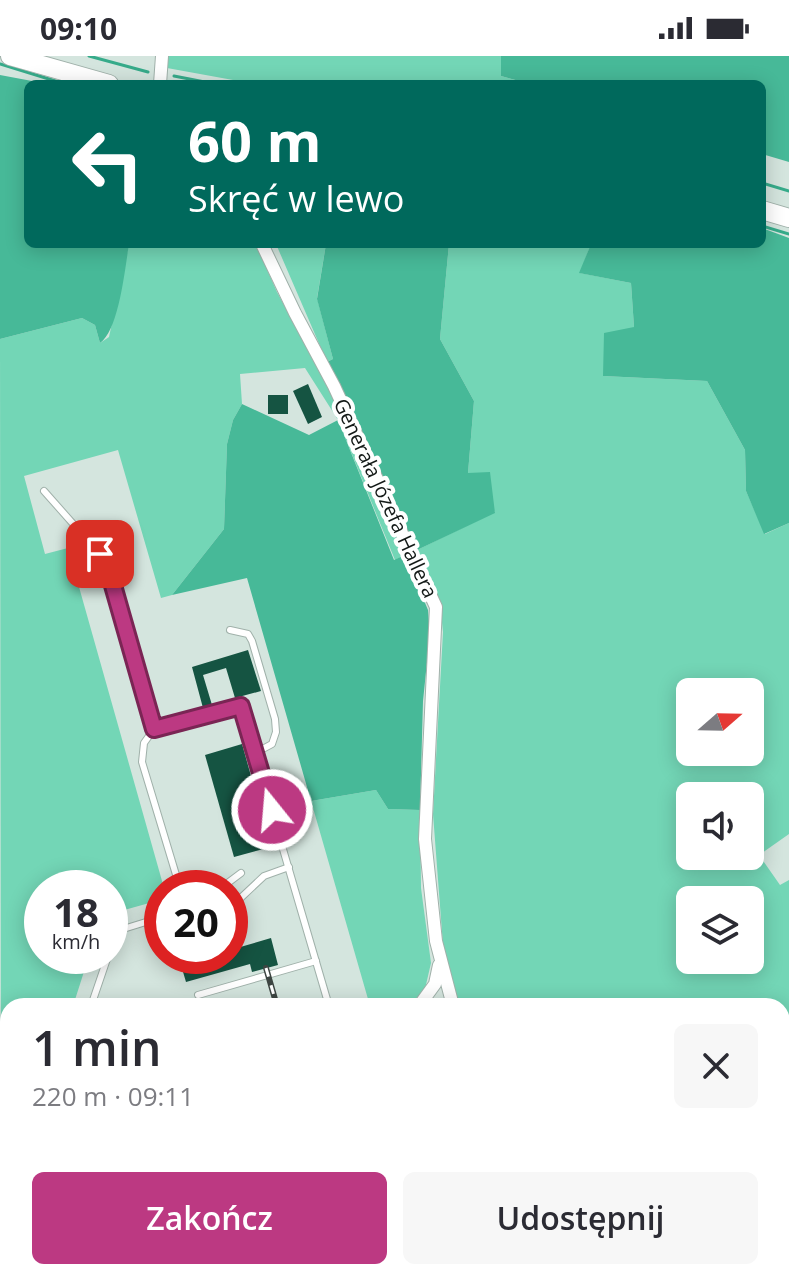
<!DOCTYPE html>
<html lang="pl">
<head>
<meta charset="utf-8">
<style>
  body { margin:0; font-family:"Open Sans",sans-serif; background:#f7f7f7; color:#2b2b33; height:100vh; display:flex; flex-direction:column; font-size:30px; white-space:nowrap }
  * { box-sizing:border-box; margin:0 }
  p { font-size:26px; color:#7c7c81 }
  .icon { flex:none; width:44px; height:44px; fill:none; stroke:currentColor; stroke-width:2; stroke-linecap:round; stroke-linejoin:round }
  .map { position:relative; flex:1; overflow:hidden }
  .details { position:absolute; left:0px; top:942px; width:790px; height:282px; display:flex; flex-direction:column; background:#fff; border-radius:24px 24px 0 0; box-shadow:0 4px 20px #0003 }
  .details>* { flex:none }
  .top-card { position:absolute; left:24px; top:24px; width:742px; height:168px; border-radius:12px; box-shadow:0 4px 20px #0003; background:#00695c; color:#fff; overflow:hidden }
  .needle { width:52px; rotate:70deg }
  .controls { position:absolute; left:676px; top:622px; display:grid; gap:16px }
  .controls a { display:grid; place-items:center; width:88px; height:88px; border-radius:12px; background:#fff; box-shadow:0 4px 20px #0003; font-size:40px }
  .speed { position:absolute; left:24px; top:814px; display:flex; gap:16px; font-size:40px; font-weight:700; text-align:center }
  .speed>* { display:grid; place-content:center; width:104px; height:104px; border-radius:50%; background:#fff; box-shadow:0 4px 20px #0003; line-height:1 }
  .speed small { font-size:20px; font-weight:400 }
  .speed .limit { border:12px solid #d22; background:#fff; color:#111 }
  .pin { position:absolute; display:grid; place-items:center; width:68px; height:68px; color:#fff; margin:-34px; border-radius:16px; box-shadow:0 4px 12px #0006 }
  .me { position:absolute; width:88px; margin:-44px; rotate:343deg; stroke-linejoin:round; filter:drop-shadow(0 0 6px #0008) }
  .turn { display:flex; align-items:center; gap:28px; height:168px; padding:0 32px; font-size:36px }
  .turn .icon { width:104px; height:104px; stroke-width:2.5 }
  .turn b { display:block; font-size:56px; line-height:68px }
  .round { display:grid; place-items:center; flex:none; width:84px; height:84px; border-radius:12px; background:#f7f7f7 }
  .summary { display:flex; align-items:center; justify-content:space-between; height:136px; padding:0 32px }
  h1 { font-size:48px; font-weight:600; line-height:60px }
  .primary-button { display:flex; gap:16px; margin-top:auto; padding:16px 32px }
  .primary-button a { flex:1; height:92px; border-radius:12px; background:#bc3982; color:#fff; font-size:32px; font-weight:600; line-height:92px; text-align:center }
  .primary-button a+a { background:#f7f7f7; color:#2b2b33 }
  .status { display:flex; justify-content:space-between; align-items:center; height:56px; padding:0 40px; background:#fff; direction:ltr }
  .status svg { height:22px; fill:currentColor }
  .map>svg:first-child { display:block }
  .green { fill:#73d6b6; fill-rule:evenodd }
  .forest { fill:#47b998 }
  .lines { fill:none; stroke-linecap:round; stroke-linejoin:round }
  .stream { stroke:#36ab8a; stroke-width:3 }
  .building { fill:#155442 }
  .service-casing { stroke:#a0b1aa; stroke-width:8 }
  .minor-casing { stroke:#a0b1aa; stroke-width:14 }
  .secondary-casing { stroke:#a0b1aa; stroke-width:20 }
  .service { stroke:#fff; stroke-width:6 }
  .minor { stroke:#fff; stroke-width:12 }
  .secondary { stroke:#fff; stroke-width:18 }
  .rail-casing { stroke:#3d4542; stroke-width:6 }
  .rail { stroke:#fff; stroke-width:3; stroke-dasharray:9; stroke-linecap:butt }
  .route-casing { stroke:#7a2554; stroke-width:20 }
  .route { stroke:#bc3982; stroke-width:14 }
  .labels { text-anchor:middle; dominant-baseline:central; stroke-width:8; stroke-linejoin:round; paint-order:stroke }
  .street-label { font-size:20px; fill:#131917; stroke:#fff }
</style>
</head>
<body>
<div class="status"><b>09:10</b><svg viewBox="0 0 49 12"><path d="M0 12V9h3v3zM5 12V6h3v6zM10 12V3h3v9zM15 12V0h3v12zM26 1h20v11H26zM47 4h2v5h-2z"/></svg></div>
<div class="map">
<svg width="789" height="1223" viewBox="0 0 789 1223">
  <rect width="100%" height="100%" fill="#d4e5de"/>
  <!-- green -->
  <g class="green">
    <path d="M165,0H501V20L530,28H255L167,12Z"/>
    <path d="M129,188H256L277,236L326,326L405,499L395,504L338,364L305,312L240,318L242,348L233,364L227,388L224,473L172,539L161,542L118,394L24,420L45,498L68,492L164,832L160,844L110,858V832H42V900H89L73,950H8V1092L1,1095L0,283L82,262L95,269L100,287L109,281Z"/>
    <path d="M276,188H326L317,242L333,303L327,306Z"/>
    <path d="M449,188H591L580,217L631,227L634,271L603,320L707,325L745,394L746,435L765,478L789,467V778L759,799L780,829L789,824V1223H543L541,1216H782V950H456L443,889L433,758L443,576L440,547L417,494L495,456L468,417L474,345L440,283ZM690,636H750V696H690ZM690,740H750V800H690ZM690,844H750V904H690Z"/>
    <path d="M376,734L388,753L420,754L421,832L431,907L425,933L409,950H370L311,745Z"/>
    <path d="M218,1216H314L291,1223H220Z"/>
    <path d="M406,1216H526L528,1221L408,1223Z"/>
  </g>
  <!-- forest -->
  <g class="forest">
    <path d="M501,0H789V106L762,98V28H530L501,20Z"/>
    <path d="M0,19L48,28H28V188H129C125,212 119,274 100,287L95,269L82,262L0,283Z"/>
    <path d="M762,172L789,182V467L764,478L746,435L745,394L707,325L603,320L604,277L634,271L631,227L579,217L591,188H762Z"/>
    <path d="M326,188H449L440,283L474,345L468,417L490,416L495,457L417,494L327,306L333,303L317,243Z"/>
    <path d="M242,348L309,379L338,364L394,504L405,499L428,554L430,577L423,645L420,754L388,753L376,734L311,745L247,522L172,539L224,473L227,388L233,364Z"/>
  </g>
  <g class="lines">
    <!-- stream -->
    <g class="stream">
      <path d="M89,0L148,16"/>
      <path d="M0,8L65,28"/>
      <path d="M174,20L215,28"/>
      <path d="M762,127L789,135"/>
      <path d="M762,170L789,178"/>
    </g>
  </g>
  <!-- building -->
  <g class="building">
    <path d="M308,328L322,361L308,368L293,335Z"/>
    <rect x="268" y="339" width="20" height="19"/>
    <path d="M248,594L261,635L235,642L226,612L203,619L212,649L203,652L192,611Z"/>
    <path d="M242,688L271,791L234,801L205,699Z"/>
    <path d="M271,882L278,909L252,916L250,908L186,926L181,909L211,900H230V894Z"/>
  </g>
  <g class="lines">
    <!-- service casing -->
    <g class="service-casing">
      <g id="service">
        <path d="M44,435L106,505L154,673"/>
        <path d="M230,574L248,578L252,585L275,663L276,676L272,688L255,697"/>
        <path d="M180,832L142,706L144,687L154,673L241,650L329,950"/>
        <path d="M221,832L241,817"/>
        <path d="M230,852L264,820L289,811"/>
        <path d="M110,893L120,874L162,861"/>
        <path d="M198,939L316,905"/>
        <path d="M91,950L108,900"/>
        <path d="M0,1103L8,1100"/>
        <path d="M0,1170L8,1167"/>
        <path d="M211,1216L213,1223"/>
        <path d="M91,1223L115,1216"/>
      </g>
    </g>
    <!-- minor casing -->
    <g class="minor-casing">
      <g id="minor">
        <path d="M160,28L162,0"/>
        <path d="M262,188L295,257L334,330L436,551L425,783L436,885L453,950"/>
        <path d="M419,950L435,928L439,909"/>
        <path d="M532,1216L535,1223"/>
      </g>
    </g>
    <!-- secondary casing -->
    <g class="secondary-casing">
      <g id="secondary">
        <path d="M10,0L109,28"/>
        <path d="M762,154L789,162"/>
      </g>
    </g>
    <!-- service -->
    <use href="#service" class="service"/>
    <!-- minor -->
    <use href="#minor" class="minor"/>
    <!-- secondary -->
    <use href="#secondary" class="secondary"/>
    <!-- rail casing -->
    <g class="rail-casing">
      <path id="rail" d="M266,912L277,950"/>
    </g>
    <!-- rail -->
    <use href="#rail" class="rail"/>
  </g>
  <g class="lines">
    <!-- route casing -->
    <g class="route-casing">
      <path id="route" d="M100,498L106,505L154,673L241,650L272,754"/>
    </g>
    <!-- route -->
    <use href="#route" class="route"/>
  </g>
  <g class="labels">
    <!-- street labels -->
    <g class="street-label">
      <text transform="translate(386 442) rotate(65)">Generała Józefa Hallera</text>
    </g>
  </g>
</svg>
<div class="controls">
<a><svg class="needle" viewBox="-14 -14 28 28"><path d="M0-13l5 13h-10z" fill="#e53935"/><path d="M0 13l5-13h-10z" fill="#7c7c81"/></svg></a>
<a><svg class="icon" aria-label="sound" viewBox="0 0 24 24"><path d="M4 9h4l5-4v14l-5-4H4zM17 9q2 3 0 6"/></svg></a>
<a><svg class="icon" aria-label="layers" viewBox="0 0 24 24"><path d="M12 4l9 5-9 5-9-5zM3 14l9 5 9-5"/></svg></a>
</div>
<div class="speed"><div>18<small>km/h</small></div><div class="limit">20</div></div>
<div class="pin" style="left:100px;top:498px;background:#d93025"><svg class="icon" aria-label="arrive" viewBox="0 0 24 24"><path d="M6 21V4h12l-3 4 3 4H6"/></svg></div>
<svg class="me" style="left:272px;top:754px" viewBox="-20 -20 40 40"><circle r="17" fill="#bc3982" stroke="#fff" stroke-width="3"/><path d="M0-11L8 9 0 5-8 9z" fill="#fff"/></svg>
<div class="top-card">
<div class="turn"><svg class="icon" aria-label="left" viewBox="0 0 24 24"><path d="M17 20v-9H6M10 6l-5 5 5 5"/></svg><div><b>60 m</b>Skręć w lewo</div></div>
</div>
<section class="details">
<div class="summary"><div><h1>1 min</h1><p>220 m · 09:11</p></div><a class="round"><svg class="icon" aria-label="close" viewBox="0 0 24 24"><path d="M6 6l12 12M18 6L6 18"/></svg></a></div>
<div class="primary-button"><a>Zakończ</a><a>Udostępnij</a></div>
</section>
</div>
</body>
</html>
